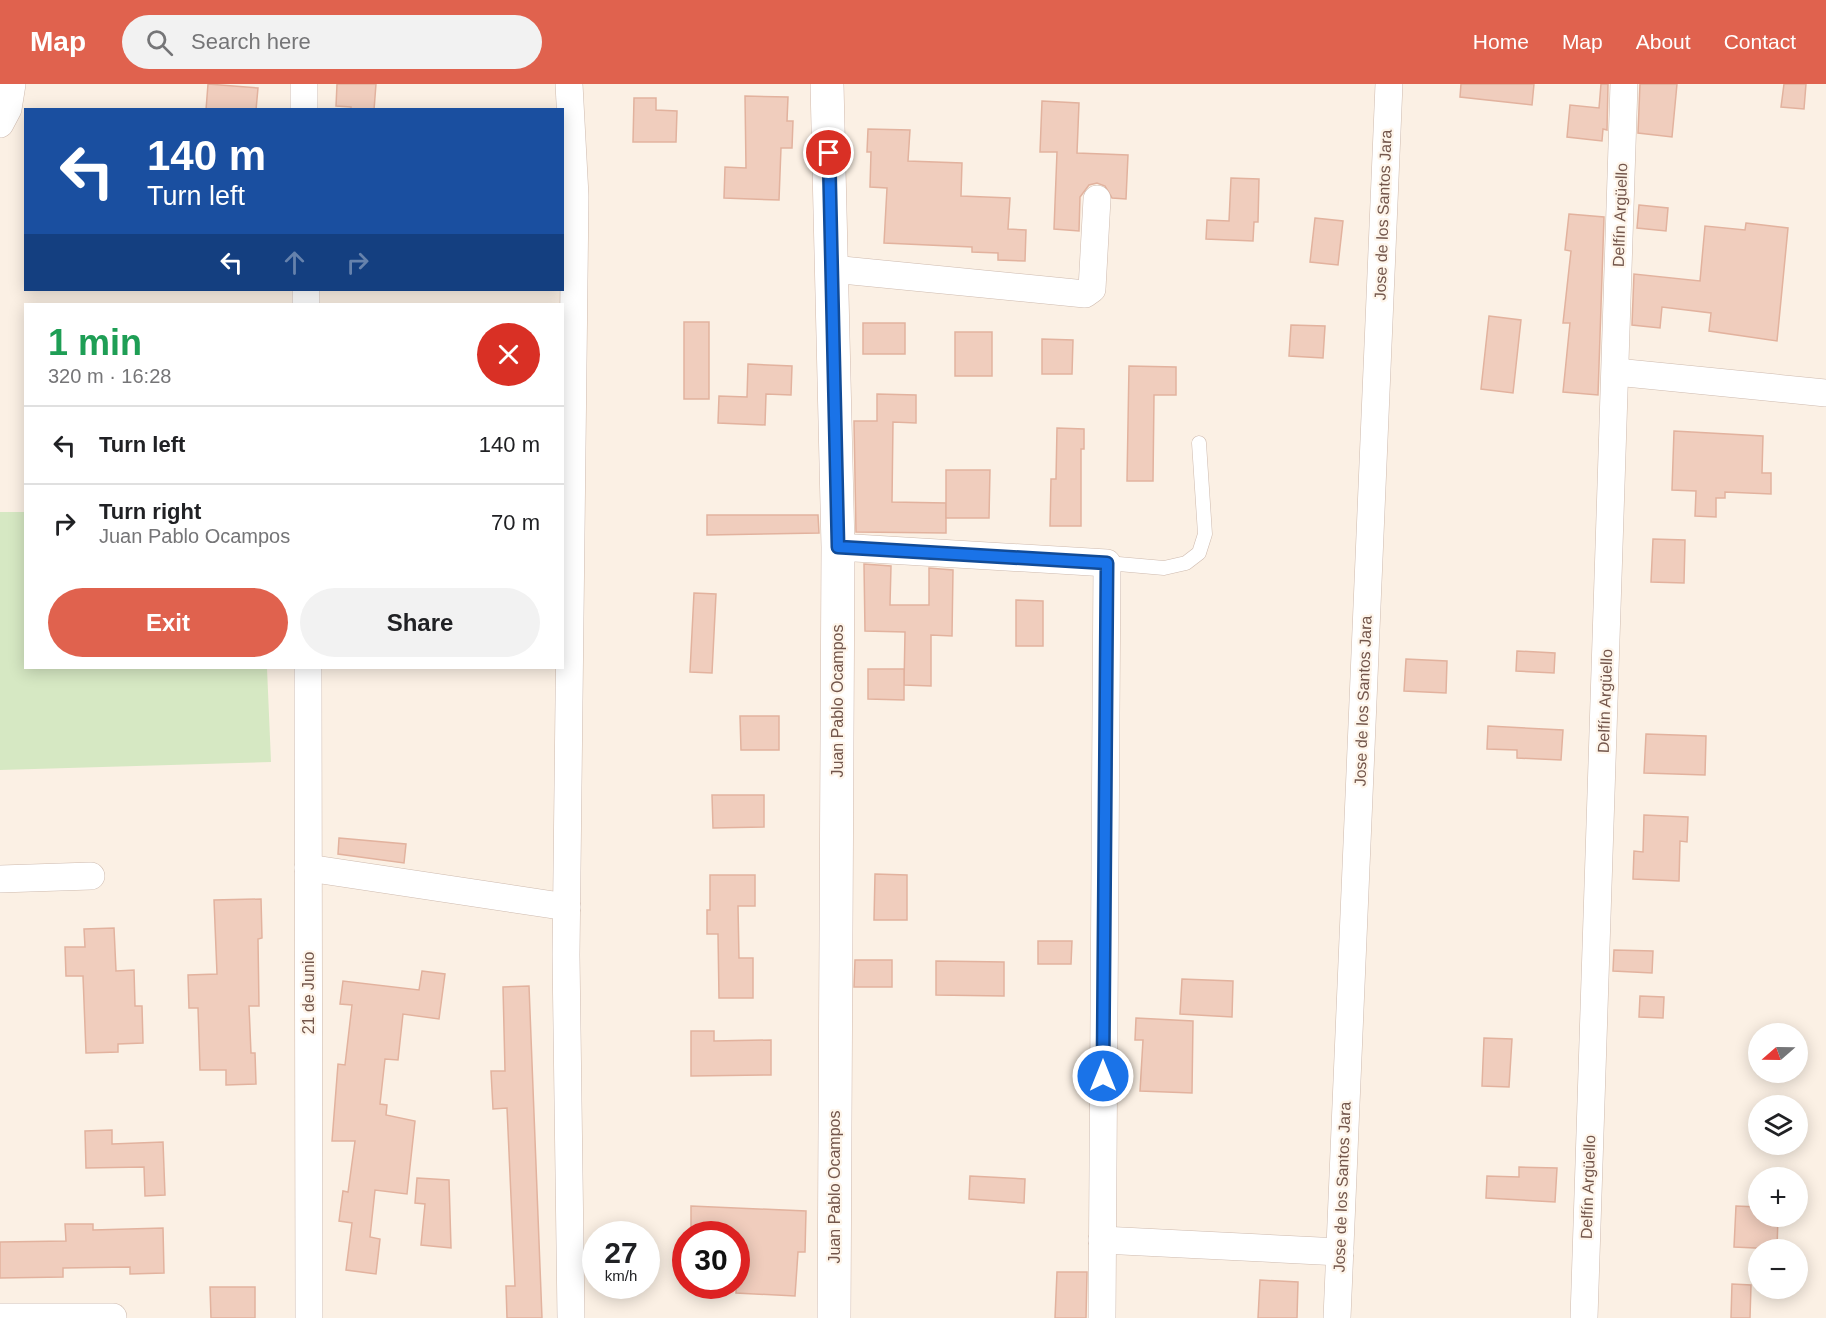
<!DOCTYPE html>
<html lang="en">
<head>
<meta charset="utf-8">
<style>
  body { margin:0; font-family:Helvetica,sans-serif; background:#f2f2f2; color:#202124; height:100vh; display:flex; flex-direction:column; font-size:22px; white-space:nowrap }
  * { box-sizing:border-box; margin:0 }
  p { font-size:20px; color:#757577 }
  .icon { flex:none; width:33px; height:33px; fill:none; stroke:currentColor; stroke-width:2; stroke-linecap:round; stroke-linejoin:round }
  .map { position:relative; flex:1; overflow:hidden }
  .sheet { position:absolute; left:24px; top:219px; width:540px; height:366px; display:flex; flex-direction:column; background:#fff; border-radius:0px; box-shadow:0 3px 15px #0003 }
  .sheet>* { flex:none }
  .hud { position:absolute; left:24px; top:24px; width:540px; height:183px; border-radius:0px; box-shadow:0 3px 15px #0003; background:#1a4fa0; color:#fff; overflow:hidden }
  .needle { width:39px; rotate:250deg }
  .controls { position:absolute; left:1748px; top:939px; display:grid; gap:12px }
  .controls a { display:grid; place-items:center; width:60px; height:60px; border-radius:50%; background:#fff; box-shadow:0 3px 15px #0003; font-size:30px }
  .speed { position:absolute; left:582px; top:1137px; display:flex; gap:12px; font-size:30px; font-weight:700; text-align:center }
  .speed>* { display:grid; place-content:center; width:78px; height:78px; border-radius:50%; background:#fff; box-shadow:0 3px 15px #0003; line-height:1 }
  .speed small { font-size:15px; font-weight:400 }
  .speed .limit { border:9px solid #d22; background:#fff; color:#111 }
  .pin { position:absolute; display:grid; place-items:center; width:51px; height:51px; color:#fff; margin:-26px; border:3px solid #fff; border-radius:50%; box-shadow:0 2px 6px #0007 }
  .me { position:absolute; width:66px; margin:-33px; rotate:0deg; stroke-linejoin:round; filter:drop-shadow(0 0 4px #0008) }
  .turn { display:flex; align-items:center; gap:21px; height:126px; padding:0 24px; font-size:27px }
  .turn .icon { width:78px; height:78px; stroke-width:2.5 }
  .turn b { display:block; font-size:42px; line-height:51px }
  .lanes { display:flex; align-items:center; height:57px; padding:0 24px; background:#0003; justify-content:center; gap:30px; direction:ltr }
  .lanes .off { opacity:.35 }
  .round { display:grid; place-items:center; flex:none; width:63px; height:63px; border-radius:32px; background:#f2f2f2 }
  .head { display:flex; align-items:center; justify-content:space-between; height:102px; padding:0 24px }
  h1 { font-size:36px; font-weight:700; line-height:45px; color:#1e9e55 }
  .cta { display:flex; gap:12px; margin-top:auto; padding:12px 24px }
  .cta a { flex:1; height:69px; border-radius:36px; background:#e0624e; color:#fff; font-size:24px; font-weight:700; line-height:69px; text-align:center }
  .cta a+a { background:#f2f2f2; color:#202124 }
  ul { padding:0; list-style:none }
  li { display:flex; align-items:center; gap:18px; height:78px; padding:0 24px; border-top:2px solid #e0e0e0 }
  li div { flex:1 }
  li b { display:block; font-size:22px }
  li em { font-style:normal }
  header { display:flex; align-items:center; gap:36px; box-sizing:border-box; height:84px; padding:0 30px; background:#e0624e; color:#fff }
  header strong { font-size:28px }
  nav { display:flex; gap:33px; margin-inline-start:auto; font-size:21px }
  .search { width:420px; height:54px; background:#f2f2f2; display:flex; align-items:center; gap:15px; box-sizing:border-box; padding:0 21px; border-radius:33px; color:#757577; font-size:22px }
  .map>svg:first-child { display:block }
  .green { fill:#d6e8c3 }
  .building { fill:#f0cdbd; stroke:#e2b29e; stroke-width:1.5 }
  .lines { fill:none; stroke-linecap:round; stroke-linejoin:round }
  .lane-casing { stroke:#cebaae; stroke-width:15 }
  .street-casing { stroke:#cebaae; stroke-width:28 }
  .secondary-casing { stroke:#d1b9ac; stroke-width:34 }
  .lane { stroke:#fff; stroke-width:14 }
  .street { stroke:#fff; stroke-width:27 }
  .secondary { stroke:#fff; stroke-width:33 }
  .route-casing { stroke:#114b97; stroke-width:15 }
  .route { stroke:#1a73e8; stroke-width:10 }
  .labels { text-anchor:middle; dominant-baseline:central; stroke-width:4.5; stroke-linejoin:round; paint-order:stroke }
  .street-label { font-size:16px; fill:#73564b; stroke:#fef5ea }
</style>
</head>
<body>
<header>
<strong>Map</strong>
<div class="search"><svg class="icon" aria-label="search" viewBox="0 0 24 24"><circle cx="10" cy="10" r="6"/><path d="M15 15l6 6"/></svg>Search here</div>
<nav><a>Home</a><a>Map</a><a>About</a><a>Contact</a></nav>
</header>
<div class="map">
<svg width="1826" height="1234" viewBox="0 0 1826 1234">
  <rect width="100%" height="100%" fill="#fbf0e4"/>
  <!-- green -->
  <path class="green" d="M0,428H25L26,584H267L271,678L0,686Z"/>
  <!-- building -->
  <g class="building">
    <path d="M208,0L258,4L256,26H206Z"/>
    <path d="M337,0H376L374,26H351V23L336,22Z"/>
    <path d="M1461,0H1534L1532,21L1460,13Z"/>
    <path d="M1601,0H1608L1607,46L1603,45L1602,57L1567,53L1570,21L1599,24Z"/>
    <path d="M1640,0H1677L1672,53L1638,49Z"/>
    <path d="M1784,0H1806L1804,25L1781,23Z"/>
    <path d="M745,12L788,13L787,37H793L792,64H781L779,116L724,114L725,83L746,84Z"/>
    <path d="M634,14H656V26L677,27L676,58H633Z"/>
    <path d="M1042,17L1079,19L1077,69L1128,71L1126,115L1112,114L1105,102L1097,99L1089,101L1080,113L1079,147L1054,145L1057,68H1040Z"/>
    <path d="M868,45L910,46L908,77L962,79L961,112L1010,114L1008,145L1026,146L1025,177L998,176V169L972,168V163L884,159L887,104L870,103L871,68H867Z"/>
    <path d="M1231,94L1259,95L1258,138H1254L1253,157L1206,155L1207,136L1229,137Z"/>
    <path d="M1639,121L1668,124L1666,147L1637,144Z"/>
    <path d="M1569,130L1604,133L1598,311L1563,308L1570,239H1563L1571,167L1565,166Z"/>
    <path d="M1315,134L1343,137L1338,181L1310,178Z"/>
    <path d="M1746,139L1788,144L1777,257L1709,247L1711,229L1662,223L1660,244L1632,241L1634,190L1700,197L1705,142L1745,146Z"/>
    <path d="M1489,232L1521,236L1513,309L1481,305Z"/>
    <rect x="684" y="238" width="25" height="77"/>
    <rect x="863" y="239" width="42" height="31"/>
    <path d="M1291,241L1325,242L1323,274L1289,272Z"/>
    <rect x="955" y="248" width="37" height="44"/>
    <path d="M1042,255L1073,256L1072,290H1042Z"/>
    <path d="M748,280L792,282L791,311L766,310L765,341L718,339L719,312L747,313Z"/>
    <path d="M1129,282L1176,283V311H1154L1153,397H1127Z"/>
    <path d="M877,310L916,311V339L893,338L892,418L946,419V449L856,448L854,337H877Z"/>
    <path d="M1057,344L1084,345V365H1081V442H1050L1051,395H1056Z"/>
    <path d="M1674,347L1763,352L1762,389H1771V410L1725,408V414H1716V433L1695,432L1696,407L1672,406Z"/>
    <path d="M946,386H990L989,434H946Z"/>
    <path d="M707,431H818L819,449L707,451Z"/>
    <path d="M1653,455L1685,456L1684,499L1651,498Z"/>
    <path d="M864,480L891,482L890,521H929V484L953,486L952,552L931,551V602L904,601L905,548L865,547Z"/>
    <path d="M694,509L716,510L712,589L690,588Z"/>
    <path d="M1016,516L1043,517V562H1016Z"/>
    <path d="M1517,567L1555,569L1554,589L1516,587Z"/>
    <path d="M1406,575L1447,577L1446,609L1404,607Z"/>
    <path d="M868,585H904V616L868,615Z"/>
    <path d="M740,632H779V666H741Z"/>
    <path d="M1488,642L1563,646L1561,676L1517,674V666L1487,665Z"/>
    <path d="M1646,650L1706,652L1705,691L1644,689Z"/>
    <path d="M712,711H764V743L713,744Z"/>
    <path d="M1644,731L1688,733L1687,758L1680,757L1679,797L1633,795L1634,767L1643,768Z"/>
    <path d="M339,754L406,760L404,779L338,770Z"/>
    <path d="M875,790L907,791V836H874Z"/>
    <path d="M710,791H755V822H738L739,874H753V914H719L718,850H707V826H710Z"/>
    <path d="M261,815L262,854L258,855L259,922H249L251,969H255L256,1000L226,1001V986H200L198,924H189L188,891L217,890L214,816Z"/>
    <path d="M114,844L116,887L134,886L135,922H142L143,959L118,960V968L86,969L83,892H66L65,863H85L84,845Z"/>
    <path d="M1038,857H1072L1071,880H1038Z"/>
    <path d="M1614,866L1653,867L1652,889L1613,887Z"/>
    <path d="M855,876H892V903H854Z"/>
    <path d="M936,877L1004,878V912L936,911Z"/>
    <path d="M422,887L445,890L439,935L403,930L398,976L385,975L380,1020L387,1021L386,1031L415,1037L407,1110L375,1106L370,1153L380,1155L376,1190L346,1186L352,1139L339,1137L343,1107L348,1108L355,1057H332L338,980L345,981L352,921L340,920L343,897L419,906Z"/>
    <path d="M1182,895L1233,897L1232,933L1180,930Z"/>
    <path d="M529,902L542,1234H507L506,1202H515L507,1024L493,1025L491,987H505L503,903Z"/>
    <path d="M1640,912L1664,913L1663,934L1639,933Z"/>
    <path d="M1136,934L1193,937L1192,1009L1140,1007L1143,956H1135Z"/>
    <path d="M691,947H714V957L771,956V991L691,992Z"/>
    <path d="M1484,954L1512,955L1509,1003L1482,1002Z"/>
    <path d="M112,1046V1060L163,1058L165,1111L145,1112L144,1083L86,1084L85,1047Z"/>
    <path d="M1519,1083L1557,1084L1555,1118L1486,1114L1487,1092L1519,1093Z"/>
    <path d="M970,1092L1025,1095L1024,1119L969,1115Z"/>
    <path d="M417,1094L449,1096L451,1164L421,1161L425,1120L415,1119Z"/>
    <path d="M691,1122L806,1127L805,1168H798L795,1212L736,1209V1150H691Z"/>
    <path d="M1736,1122L1758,1123V1132H1778L1777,1165L1734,1163Z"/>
    <path d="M65,1140H93V1146L163,1144L164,1189L130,1190V1183L63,1184V1193L0,1194V1158L66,1157Z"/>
    <path d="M1057,1188H1087L1086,1234H1055Z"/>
    <path d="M1260,1196L1298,1198L1297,1234H1258Z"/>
    <path d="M1732,1200L1751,1201L1750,1234H1731Z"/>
    <path d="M210,1203H255V1234H211Z"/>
  </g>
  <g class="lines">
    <!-- lane casing -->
    <g class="lane-casing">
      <path id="lane" d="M1107,479L1164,484L1186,479L1199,469L1205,450L1199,359"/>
    </g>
    <!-- street casing -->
    <g class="street-casing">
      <g id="street">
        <path d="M304,0V26"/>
        <path d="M569,0L575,112L566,871L571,1234"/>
        <path d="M0,40L8,25L12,0"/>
        <path d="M832,185L1085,210L1092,205L1097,115"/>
        <path d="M306,206V220"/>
        <path d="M1616,288L1826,309"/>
        <path d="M838,463L1107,479L1102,1234"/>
        <path d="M308,584L309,1234"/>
        <path d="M308,784L567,823"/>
        <path d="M0,795L91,792"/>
        <path d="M1102,1156L1340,1168"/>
        <path d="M0,1233H113"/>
        <path d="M1337,1234L1389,0"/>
        <path d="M1584,1234L1624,0"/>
      </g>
    </g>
    <!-- secondary casing -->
    <g class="secondary-casing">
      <path id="secondary" d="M827,0L838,463L834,1234"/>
    </g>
    <!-- lane -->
    <use href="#lane" class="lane"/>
    <!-- street -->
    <use href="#street" class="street"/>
    <!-- secondary -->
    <use href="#secondary" class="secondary"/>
  </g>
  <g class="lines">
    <!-- route casing -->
    <g class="route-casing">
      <path id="route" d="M829,69L838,463L1107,479L1103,992"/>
    </g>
    <!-- route -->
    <use href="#route" class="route"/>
  </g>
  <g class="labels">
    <!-- street labels -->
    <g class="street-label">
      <text transform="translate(1383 131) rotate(-88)">Jose de los Santos Jara</text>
      <text transform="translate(1620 131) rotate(-88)">Delfín Argüello</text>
      <text transform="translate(837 617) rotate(-90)">Juan Pablo Ocampos</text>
      <text transform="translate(1363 617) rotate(-88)">Jose de los Santos Jara</text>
      <text transform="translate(1605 617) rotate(-88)">Delfín Argüello</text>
      <text transform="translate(308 909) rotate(-90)">21 de Junio</text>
      <text transform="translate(834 1103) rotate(-90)">Juan Pablo Ocampos</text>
      <text transform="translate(1342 1103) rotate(-88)">Jose de los Santos Jara</text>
      <text transform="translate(1588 1103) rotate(-88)">Delfín Argüello</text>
    </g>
  </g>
</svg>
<div class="controls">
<a><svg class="needle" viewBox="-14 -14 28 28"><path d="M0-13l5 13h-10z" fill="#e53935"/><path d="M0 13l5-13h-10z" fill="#757577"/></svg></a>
<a><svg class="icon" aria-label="layers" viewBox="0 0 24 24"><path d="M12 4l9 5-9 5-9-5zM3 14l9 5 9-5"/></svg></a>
<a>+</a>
<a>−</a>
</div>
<div class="speed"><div>27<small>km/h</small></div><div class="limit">30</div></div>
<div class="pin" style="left:829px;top:69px;background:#d93025"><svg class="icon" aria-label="arrive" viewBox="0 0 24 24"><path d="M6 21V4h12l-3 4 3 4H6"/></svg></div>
<svg class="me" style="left:1103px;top:992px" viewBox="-20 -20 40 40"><circle r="17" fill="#1a73e8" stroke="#fff" stroke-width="3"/><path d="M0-11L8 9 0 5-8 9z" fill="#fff"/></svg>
<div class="hud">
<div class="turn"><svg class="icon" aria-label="left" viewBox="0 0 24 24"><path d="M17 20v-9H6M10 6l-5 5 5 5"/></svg><div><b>140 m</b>Turn left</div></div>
<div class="lanes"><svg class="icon" aria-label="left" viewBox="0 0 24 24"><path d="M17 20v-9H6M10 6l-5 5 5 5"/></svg><svg class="icon off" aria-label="ahead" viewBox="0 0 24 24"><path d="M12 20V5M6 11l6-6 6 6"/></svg><svg class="icon off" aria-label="right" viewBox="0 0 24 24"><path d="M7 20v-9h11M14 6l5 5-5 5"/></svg></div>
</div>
<section class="sheet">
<div class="head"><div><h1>1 min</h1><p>320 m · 16:28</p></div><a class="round" style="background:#d93025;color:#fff"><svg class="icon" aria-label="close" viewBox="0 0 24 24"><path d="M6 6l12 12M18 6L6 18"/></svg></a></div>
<ul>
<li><svg class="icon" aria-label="left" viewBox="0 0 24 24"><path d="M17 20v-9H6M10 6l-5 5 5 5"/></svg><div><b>Turn left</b></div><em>140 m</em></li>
<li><svg class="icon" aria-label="right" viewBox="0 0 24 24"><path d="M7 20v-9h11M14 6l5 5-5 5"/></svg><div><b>Turn right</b><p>Juan Pablo Ocampos</p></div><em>70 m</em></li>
</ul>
<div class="cta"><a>Exit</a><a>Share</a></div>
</section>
</div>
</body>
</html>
